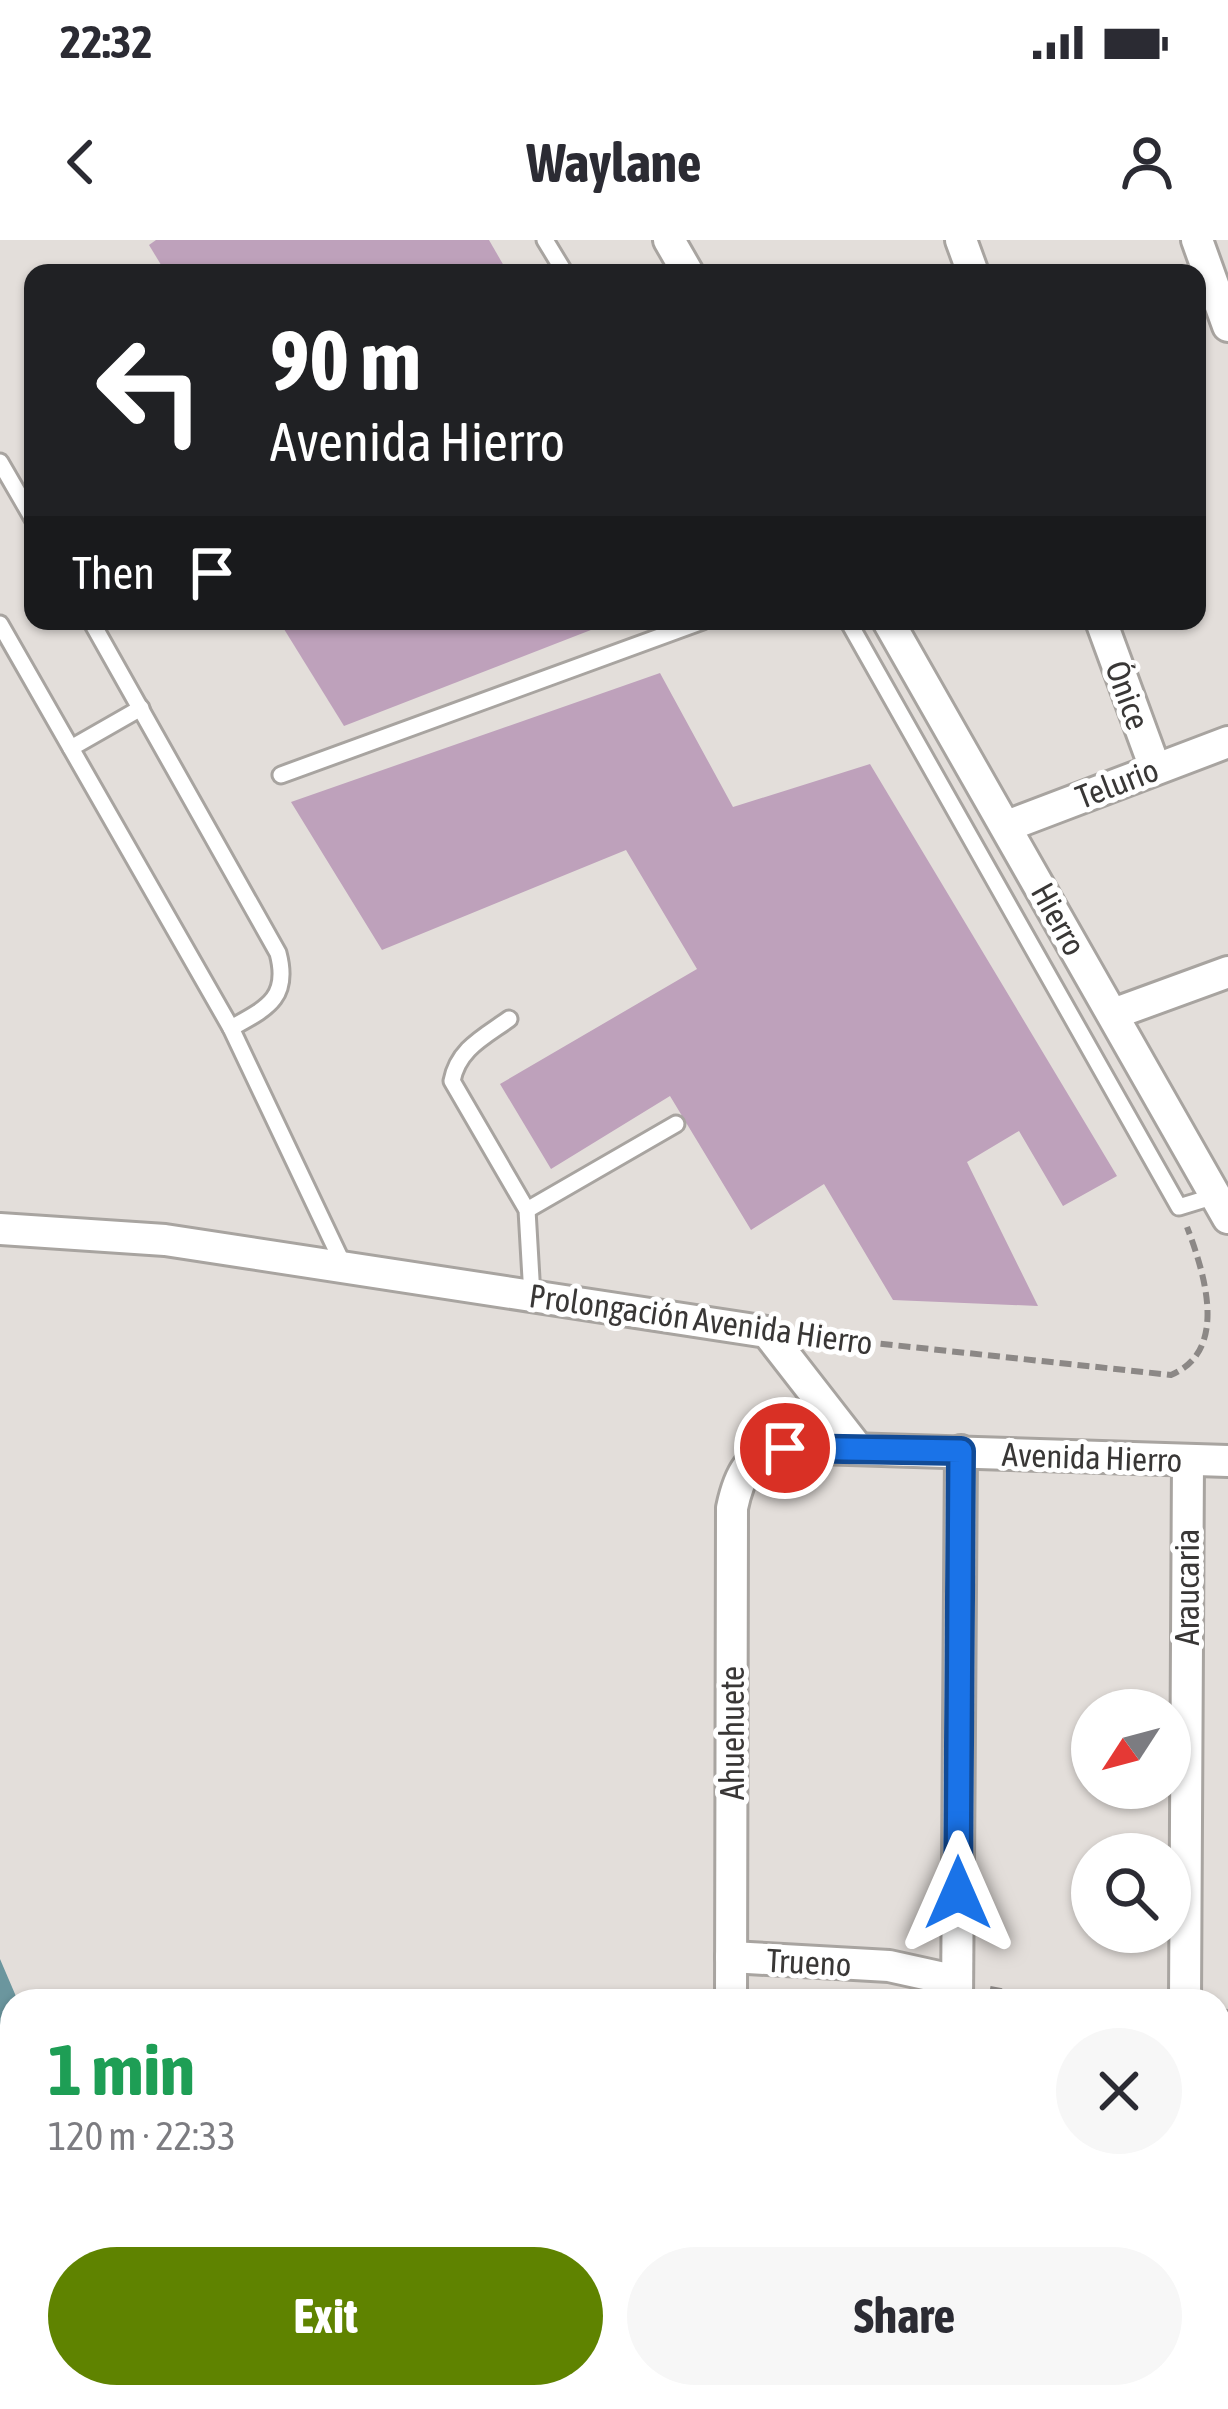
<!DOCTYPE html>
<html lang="en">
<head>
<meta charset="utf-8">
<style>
  body { margin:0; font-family:"Asap Condensed",sans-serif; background:#f7f7f7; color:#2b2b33; height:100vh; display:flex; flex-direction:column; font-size:45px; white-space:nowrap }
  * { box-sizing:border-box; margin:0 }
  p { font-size:39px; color:#7c7c81 }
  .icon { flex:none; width:66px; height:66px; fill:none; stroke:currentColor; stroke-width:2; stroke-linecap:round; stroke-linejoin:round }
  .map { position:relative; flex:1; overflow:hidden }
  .side { position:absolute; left:0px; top:1749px; width:1230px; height:420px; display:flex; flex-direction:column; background:#fff; border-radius:36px 36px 0 0; box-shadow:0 3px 9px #0004 }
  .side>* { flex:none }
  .banner { position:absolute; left:24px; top:24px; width:1182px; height:366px; border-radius:24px; box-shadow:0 3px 9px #0004; background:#202124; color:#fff; overflow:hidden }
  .needle { width:78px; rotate:234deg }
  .fabs { position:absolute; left:1071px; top:1449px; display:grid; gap:24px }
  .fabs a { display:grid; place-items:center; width:120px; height:120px; border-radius:50%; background:#fff; box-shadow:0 3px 9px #0004; font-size:60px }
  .pin { position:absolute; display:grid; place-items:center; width:102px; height:102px; color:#fff; margin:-51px; border:6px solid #fff; border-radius:50%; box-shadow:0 3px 12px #0007 }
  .me { position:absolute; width:132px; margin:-66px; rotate:0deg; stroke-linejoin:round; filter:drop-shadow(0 0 9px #0008) }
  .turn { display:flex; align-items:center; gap:42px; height:252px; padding:0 48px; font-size:54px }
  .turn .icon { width:156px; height:156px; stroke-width:2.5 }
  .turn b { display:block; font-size:84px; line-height:102px }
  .then { display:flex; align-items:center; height:114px; padding:0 48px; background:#0003; gap:24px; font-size:45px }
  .round { display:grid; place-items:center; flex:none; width:126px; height:126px; border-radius:63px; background:#f7f7f7 }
  .summary { display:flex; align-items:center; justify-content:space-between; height:204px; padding:0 48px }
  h1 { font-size:72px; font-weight:700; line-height:90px; color:#1e9e55 }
  .action { display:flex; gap:24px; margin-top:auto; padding:24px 48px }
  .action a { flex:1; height:138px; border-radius:72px; background:#5f8300; color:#fff; font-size:48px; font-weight:700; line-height:138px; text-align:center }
  .action a+a { background:#f7f7f7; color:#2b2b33 }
  .status { display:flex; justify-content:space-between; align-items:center; height:84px; padding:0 60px; background:#fff; direction:ltr }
  .status svg { height:33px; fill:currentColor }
  header { display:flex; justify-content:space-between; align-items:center; height:156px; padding:0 48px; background:#fff; font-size:54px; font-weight:700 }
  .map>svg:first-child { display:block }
  .water { fill:#6b969e }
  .building { fill:#bea1bb }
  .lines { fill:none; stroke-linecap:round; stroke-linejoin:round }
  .lane-casing { stroke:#a8a4a0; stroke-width:21 }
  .street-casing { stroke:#a8a4a0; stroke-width:36 }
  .path { stroke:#8c8886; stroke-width:6; stroke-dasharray:12 6; stroke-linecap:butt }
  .lane { stroke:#fff; stroke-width:15 }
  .street { stroke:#fff; stroke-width:30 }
  .route-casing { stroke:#114b97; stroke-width:30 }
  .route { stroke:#1a73e8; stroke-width:21 }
  .labels { text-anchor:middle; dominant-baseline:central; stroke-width:10; stroke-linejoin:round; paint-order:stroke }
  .street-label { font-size:33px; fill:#393736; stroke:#fff }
</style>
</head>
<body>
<div class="status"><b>22:32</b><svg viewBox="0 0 49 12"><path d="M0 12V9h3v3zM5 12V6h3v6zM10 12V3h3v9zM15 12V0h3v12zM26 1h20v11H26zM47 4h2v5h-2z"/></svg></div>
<header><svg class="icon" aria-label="back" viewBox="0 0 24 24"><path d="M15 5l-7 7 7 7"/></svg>Waylane<svg class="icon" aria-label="person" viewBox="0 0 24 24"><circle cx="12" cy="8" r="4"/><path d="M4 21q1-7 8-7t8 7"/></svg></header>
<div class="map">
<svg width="1228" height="2169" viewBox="0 0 1228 2169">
  <rect width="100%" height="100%" fill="#e3deda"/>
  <!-- water -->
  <path class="water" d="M0,1719L18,1761H12V2157H189L194,2169H0Z"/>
  <!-- building -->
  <g class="building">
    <path d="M156,0H489L508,33H166L149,5Z"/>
    <path d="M279,381H614L344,486Z"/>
    <path d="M660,433L733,567L870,524L1117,936L1063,966L1019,891L967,922L1038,1066L893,1060L824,944L751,990L670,856L551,929L500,844L697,729L626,610L382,710L291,562Z"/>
  </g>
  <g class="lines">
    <!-- lane casing -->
    <g class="lane-casing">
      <g id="lane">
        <path d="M545,0L565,33"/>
        <path d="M0,222L33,279"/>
        <path d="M91,381L278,713C290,758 267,768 231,788"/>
        <path d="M848,381L1179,967L1215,956"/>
        <path d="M0,384L231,788L343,1024"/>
        <path d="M71,508L141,468"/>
        <path d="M281,535L703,381"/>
        <path d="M509,779C484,797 458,809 452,841L527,970L532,1056"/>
        <path d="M527,970L676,884"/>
      </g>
    </g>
    <!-- street casing -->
    <g class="street-casing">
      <g id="street">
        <path d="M669,0L688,33"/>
        <path d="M961,0L973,33"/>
        <path d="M1197,0L1228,86"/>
        <path d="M888,381L1228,978"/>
        <path d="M1101,381L1155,528"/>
        <path d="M1007,586L1228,502"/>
        <path d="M1113,774L1228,732"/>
        <path d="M0,989L165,1000L767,1092L858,1209"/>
        <path d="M731,1717L889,1726L957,1741"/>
        <path d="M731,1761L732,1268C739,1235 749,1213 785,1207L1228,1221"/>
        <path d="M957,1761L961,1211"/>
        <path d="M1185,1761L1188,1221"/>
        <path d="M1218,1786L1228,1787"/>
        <path d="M258,2157L264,2169"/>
        <path d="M967,2157V2169"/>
        <path d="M1188,2157L1189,2169"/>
        <path d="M478,2169V2157"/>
        <path d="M729,2169V2157"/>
      </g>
    </g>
    <!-- path -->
    <g class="path">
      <path d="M809,1096L1171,1135C1228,1111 1206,1037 1187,987"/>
      <path d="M990,1749L1051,1761"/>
    </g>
    <!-- lane -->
    <use href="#lane" class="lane"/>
    <!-- street -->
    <use href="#street" class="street"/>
  </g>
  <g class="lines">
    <!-- route casing -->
    <g class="route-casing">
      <path id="route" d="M785,1208L961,1211L958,1653"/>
    </g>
    <!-- route -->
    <use href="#route" class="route"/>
  </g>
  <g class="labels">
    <!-- street labels -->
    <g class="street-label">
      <text transform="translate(1128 455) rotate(70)">Ónice</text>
      <text transform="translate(1117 543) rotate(-21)">Telurio</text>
      <text transform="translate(1059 679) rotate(61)">Hierro</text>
      <text transform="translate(701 1079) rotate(8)">Prolongación Avenida Hierro</text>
      <text transform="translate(1092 1217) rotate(2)">Avenida Hierro</text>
      <text transform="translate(1187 1347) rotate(-90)">Araucaria</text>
      <text transform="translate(732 1493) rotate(-90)">Ahuehuete</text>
      <text transform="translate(809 1722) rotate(3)">Trueno</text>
    </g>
  </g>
</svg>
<div class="fabs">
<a><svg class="needle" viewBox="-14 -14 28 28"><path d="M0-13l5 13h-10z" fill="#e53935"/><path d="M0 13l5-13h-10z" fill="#7c7c81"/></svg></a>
<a><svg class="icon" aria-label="search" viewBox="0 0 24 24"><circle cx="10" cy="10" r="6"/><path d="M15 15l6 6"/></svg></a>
</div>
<div class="pin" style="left:785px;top:1208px;background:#d93025"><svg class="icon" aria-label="arrive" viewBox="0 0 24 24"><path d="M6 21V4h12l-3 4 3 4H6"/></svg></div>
<svg class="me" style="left:958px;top:1653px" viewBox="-20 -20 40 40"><path d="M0-17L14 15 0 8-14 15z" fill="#1a73e8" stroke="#fff" stroke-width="4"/></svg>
<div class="banner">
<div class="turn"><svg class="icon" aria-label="left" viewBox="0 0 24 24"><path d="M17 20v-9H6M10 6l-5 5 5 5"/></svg><div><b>90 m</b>Avenida Hierro</div></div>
<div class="then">Then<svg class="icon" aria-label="arrive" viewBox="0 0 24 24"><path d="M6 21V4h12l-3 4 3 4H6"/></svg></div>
</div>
<section class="side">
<div class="summary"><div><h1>1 min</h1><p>120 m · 22:33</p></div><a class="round"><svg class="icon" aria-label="close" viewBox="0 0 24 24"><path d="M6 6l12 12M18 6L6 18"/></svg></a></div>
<div class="action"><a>Exit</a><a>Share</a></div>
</section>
</div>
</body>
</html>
